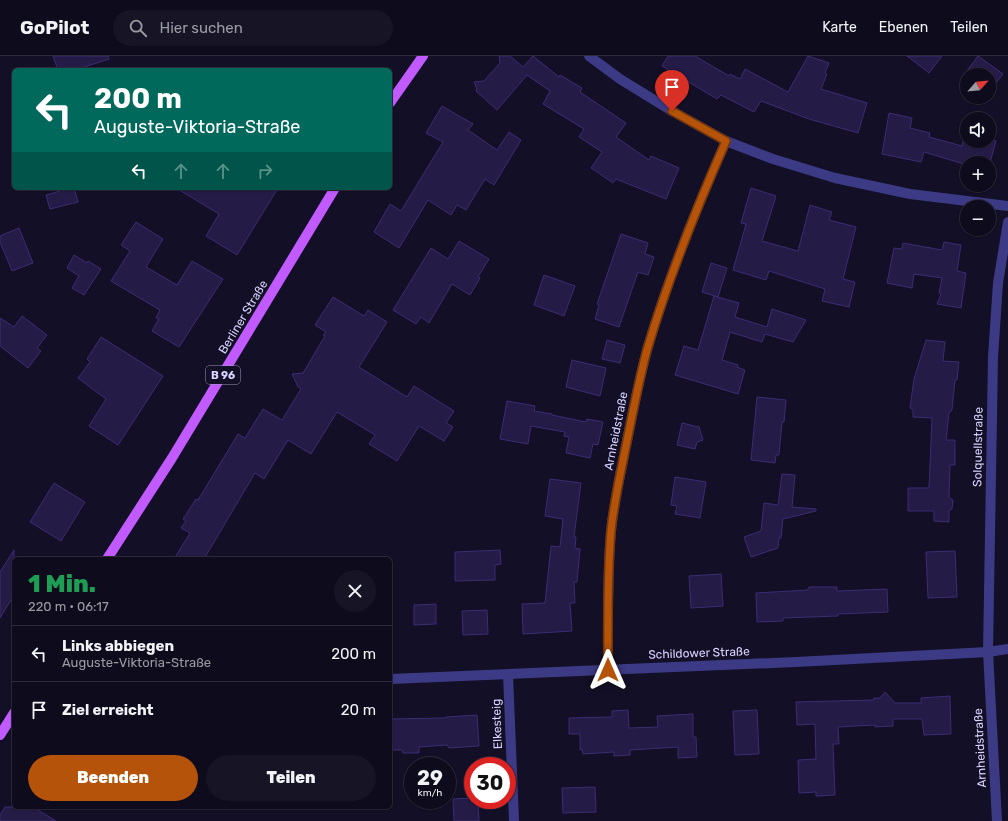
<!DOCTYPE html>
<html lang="de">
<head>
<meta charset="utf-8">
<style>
  body { margin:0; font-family:Rubik,sans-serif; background:#171425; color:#f1f3f6; height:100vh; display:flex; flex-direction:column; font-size:15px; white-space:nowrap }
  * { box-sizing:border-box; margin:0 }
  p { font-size:13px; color:#9b9ba3 }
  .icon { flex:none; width:22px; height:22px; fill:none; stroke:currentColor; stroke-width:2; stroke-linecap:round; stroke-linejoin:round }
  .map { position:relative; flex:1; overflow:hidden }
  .panel { position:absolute; left:12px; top:501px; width:380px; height:252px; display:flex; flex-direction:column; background:#0e0b1c; border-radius:6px; box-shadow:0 1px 3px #0004,0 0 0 1px #2e2b3b }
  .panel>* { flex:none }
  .banner { position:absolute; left:12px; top:12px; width:380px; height:122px; border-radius:6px; box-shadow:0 1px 3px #0004,0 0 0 1px #2e2b3b; background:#00695c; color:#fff; overflow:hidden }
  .needle { width:26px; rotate:63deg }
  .fabs { position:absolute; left:960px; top:12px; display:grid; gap:8px }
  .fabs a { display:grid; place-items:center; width:36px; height:36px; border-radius:50%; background:#0e0b1c; box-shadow:0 1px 3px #0004,0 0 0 1px #2e2b3b; font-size:20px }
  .speed { position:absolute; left:404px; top:701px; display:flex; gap:8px; font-size:20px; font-weight:700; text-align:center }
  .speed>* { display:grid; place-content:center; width:52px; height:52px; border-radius:50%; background:#0e0b1c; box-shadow:0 1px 3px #0004,0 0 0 1px #2e2b3b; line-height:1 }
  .speed small { font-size:10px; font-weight:400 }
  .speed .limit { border:6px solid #d22; background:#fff; color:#111 }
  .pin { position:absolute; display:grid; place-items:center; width:34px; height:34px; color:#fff; margin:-41px -17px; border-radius:50% 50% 50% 0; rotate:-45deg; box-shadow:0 0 4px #0007 }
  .pin .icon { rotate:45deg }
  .me { position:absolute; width:44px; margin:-22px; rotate:0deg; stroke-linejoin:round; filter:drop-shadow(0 0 3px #0008) }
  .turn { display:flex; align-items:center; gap:14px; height:84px; padding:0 16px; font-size:18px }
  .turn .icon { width:52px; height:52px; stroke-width:2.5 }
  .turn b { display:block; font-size:28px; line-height:34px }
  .lanes { display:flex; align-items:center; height:38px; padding:0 16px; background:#0003; justify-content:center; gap:20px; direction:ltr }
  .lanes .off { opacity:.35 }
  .round { display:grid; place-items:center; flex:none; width:42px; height:42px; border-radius:21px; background:#171425 }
  .head { display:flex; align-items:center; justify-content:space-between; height:68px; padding:0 16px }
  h1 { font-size:24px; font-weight:800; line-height:30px; color:#1e9e55 }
  .primary-button { display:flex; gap:8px; margin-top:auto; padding:8px 16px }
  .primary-button a { flex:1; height:46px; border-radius:24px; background:#b45309; color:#fff; font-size:16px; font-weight:800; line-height:46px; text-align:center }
  .primary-button a+a { background:#171425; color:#f1f3f6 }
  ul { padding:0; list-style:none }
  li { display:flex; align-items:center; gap:12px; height:56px; padding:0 16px; border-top:1px solid #2e2b3b }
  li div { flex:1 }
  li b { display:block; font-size:15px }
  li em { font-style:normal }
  header { display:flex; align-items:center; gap:24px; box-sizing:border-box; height:56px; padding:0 20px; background:#0e0b1c; border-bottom:1px solid #2e2b3b }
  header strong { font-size:19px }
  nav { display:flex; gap:22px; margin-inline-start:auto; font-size:14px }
  .search { width:280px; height:36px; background:#171425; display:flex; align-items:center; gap:10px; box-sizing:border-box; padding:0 14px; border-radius:22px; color:#9b9ba3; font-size:15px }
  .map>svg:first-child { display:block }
  .building { fill:#241b47; stroke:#3b2d73 }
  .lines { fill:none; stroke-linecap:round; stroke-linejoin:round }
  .street { stroke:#3d3a85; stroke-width:10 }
  .primary { stroke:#c25bff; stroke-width:10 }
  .route-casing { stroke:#753606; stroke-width:10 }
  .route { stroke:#b45309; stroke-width:7 }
  .labels { text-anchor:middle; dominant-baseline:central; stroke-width:3; stroke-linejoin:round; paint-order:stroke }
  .shield { fill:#130f26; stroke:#9e99be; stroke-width:1 }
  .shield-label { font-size:11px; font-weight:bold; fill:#d9d4ff }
  .street-label { font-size:12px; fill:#d9d4ff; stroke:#130f26 }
</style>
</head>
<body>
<header>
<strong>GoPilot</strong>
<div class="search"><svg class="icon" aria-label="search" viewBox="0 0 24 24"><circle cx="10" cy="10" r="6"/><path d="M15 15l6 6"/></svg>Hier suchen</div>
<nav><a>Karte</a><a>Ebenen</a><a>Teilen</a></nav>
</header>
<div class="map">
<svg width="1008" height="765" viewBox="0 0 1008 765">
  <rect width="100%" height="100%" fill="#130f26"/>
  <!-- building -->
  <g class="building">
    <path d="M53,0H108L109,3L75,14H58Z"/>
    <path d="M499,0H510L523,11L533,0L559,21L560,19L582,32L580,36L626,67L616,81L649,104L651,100L679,112L666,143L616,123L613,127L591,112L602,96L579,81L584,73L543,48L550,35L527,19L497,54L476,35L477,33L474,26L484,25L500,7Z"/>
    <path d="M668,0H695L729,20L730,18L740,23L745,13L788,36L808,0L829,7L825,17L827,18L821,33L867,47L858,77L809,63L761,45L754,56L721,39L717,43L662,10Z"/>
    <path d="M907,0H942L929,17Z"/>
    <path d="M978,0L1003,18L989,36V19H967V28L961,23Z"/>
    <path d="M442,50L473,68L468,74L497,94L509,76L521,84L494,129L485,123L466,154L457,149L451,159L428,144L399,192L374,176L390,148L401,155L443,86L426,77Z"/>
    <path d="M889,57L912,62L910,72L930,77L929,81L962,90L965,77H967V85H989V83L996,85L989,110V107H967V114L966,113L967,109L924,96L921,106L882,98Z"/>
    <path d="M59,132H74L78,146L50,153L46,139L60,135Z"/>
    <path d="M176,132H278L237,199L206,180L219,158Z"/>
    <path d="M751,132L776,140L762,185L798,195L810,149L832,156L829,164L856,171L843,223L855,226L849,251L822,245L825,233L769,215L766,224L733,214L746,168L741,167Z"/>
    <path d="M136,166L163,183L146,211L177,229L192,205L223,223L179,291L152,275L159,263L156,262L160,254L111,225L130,195L121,189Z"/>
    <path d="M19,172L33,207L12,215L0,186V180Z"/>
    <path d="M621,178L648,187L645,198L654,201L648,219L638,216L619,271L595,263L599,249L597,248Z"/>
    <path d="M459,185L489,203L478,221L480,222L470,239L452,228L429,267L421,261L416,268L393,254L431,192L448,203Z"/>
    <path d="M944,186L961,189L957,215L966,217L961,252L937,248L941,238L939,237L942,222L914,218L912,232L887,227L894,192L902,193L903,187L942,194Z"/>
    <path d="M74,199L87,207L88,205L101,213L84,239L72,232L79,220L67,212Z"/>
    <path d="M711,207L727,212L718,241L702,236Z"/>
    <path d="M544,219L575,230L564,260L534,249Z"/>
    <path d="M714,240L739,247L735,261L767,271L772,253L806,264L793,286L765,278L762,286L730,276L722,304L738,309L737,311L745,314L738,338L675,319L684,290L698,294Z"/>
    <path d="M333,241L364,260L368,254L387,266L359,311L407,341L414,330L454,355L446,367L453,371L444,385L419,370L397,405L369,388L375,379L337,356L311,398L288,384L264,423L255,417L204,503H174L190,477L181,472L186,465L183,463L196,443L198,444L238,378L245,382L263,353L282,364L301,333L298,331L292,318L303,317L325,280L323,279L326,276L315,269Z"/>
    <path d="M22,260L47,279L37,292L41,295L28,312L0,290V262L14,271Z"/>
    <path d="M101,281L163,320L118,389L89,370L106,343L78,322L90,306L87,303Z"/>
    <path d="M607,284L625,289L620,307L602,303Z"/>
    <path d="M926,284L945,286L943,305L959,306L957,324H955L952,354L949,357L946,384H955V409H950L949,442L953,444L952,453L949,454V466L934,465V455H908V432H929L932,362L913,361V354L910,352L914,323Z"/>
    <path d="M572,304L606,312L600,340L566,331Z"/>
    <path d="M757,341L786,344L784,366H782L779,399H776L775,407L751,404Z"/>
    <path d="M507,345L535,350L534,355L552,358V359L586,366L587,363L603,366L598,389L593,388L590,402L566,397L569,381L564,380L565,376L531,370L528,388L500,383Z"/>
    <path d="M682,367L699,371L703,384L697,386L695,393L677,389Z"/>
    <path d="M782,418L795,419L792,451L816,453V455L783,463L781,482H779L778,492L751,501L744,481L761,475L764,447L778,449Z"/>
    <path d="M675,421L706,426L700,462L675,458L677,450L671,449Z"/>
    <path d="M550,423L581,427L574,481H576L575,492L580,493L577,526H574L575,547H570L572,575L523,578L522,548L545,547L551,490L560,491L563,463L545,460Z"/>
    <path d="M54,427L85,446L61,485L30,466Z"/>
    <path d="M14,494V539L0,562V516Z"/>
    <path d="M500,494L501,508L495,509V524L455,525V496Z"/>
    <path d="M955,495L957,541L928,542L926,496Z"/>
    <path d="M721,518L723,550L691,552L689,520Z"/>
    <path d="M810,531H837V535L887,533L888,556L838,558V560L783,562V565L757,566L756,537L808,534V532Z"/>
    <path d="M436,548V568L414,569V549Z"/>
    <path d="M487,554L488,578L463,579L462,555Z"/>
    <path d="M885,636L895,647H921V642L950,640L951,678L924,679L922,663H893V670L875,671V669L838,671L839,688H833L835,739L816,740V736L799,737L798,704L816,703L815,668L797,669L796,646L874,644V642H880Z"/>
    <path d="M628,654L629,672L658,671L657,660L693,658V681H696L697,701L678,702V691L630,694V699L614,700V696L583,698L582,693L580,694V678H569V662L612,661V655Z"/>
    <path d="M757,654L759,698L735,699L733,655Z"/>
    <path d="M477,659L479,690L449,692L447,689L419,691V697H403L402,694H390V663L446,662V661Z"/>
    <path d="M595,731L596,756L563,757L562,732Z"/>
    <path d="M473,742V744H478L479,765H454L453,743Z"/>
    <path d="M5,751H33L56,765H0V759Z"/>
  </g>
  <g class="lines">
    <!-- street -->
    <g class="street">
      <path d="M589,0L620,23L672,55L726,85L773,103L835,122L910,138L1008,150"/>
      <path d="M608,614C608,567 607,521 611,475C614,445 621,415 627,385C633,355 639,324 647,294C668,222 696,153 726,85"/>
      <path d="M508,618L514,765"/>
      <path d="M390,623L796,606L988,596L1008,593"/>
      <path d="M997,765L988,596L993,301L998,227L1008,166"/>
    </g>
    <!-- primary -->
    <g class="primary">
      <path d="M390,47L423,0"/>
      <path d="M107,503L172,402L335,132"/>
      <path d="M0,679L14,657"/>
    </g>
  </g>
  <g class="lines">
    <!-- route casing -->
    <g class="route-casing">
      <path id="route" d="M608,614C608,567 607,521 611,475C614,445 621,415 627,385C633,355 639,324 647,294C668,223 696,153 726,85L672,55"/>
    </g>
    <!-- route -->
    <use href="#route" class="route"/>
  </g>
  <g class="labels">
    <!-- shield labels -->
    <rect class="shield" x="206" y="310" width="34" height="18" rx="3"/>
    <g class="shield-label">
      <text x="223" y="319">B 96</text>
    </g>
    <!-- street labels -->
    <g class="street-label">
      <text transform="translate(243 261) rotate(-59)">Berliner Straße</text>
      <text transform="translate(616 375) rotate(-79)">Arnheidstraße</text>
      <text transform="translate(978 391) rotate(-89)">Solquellstraße</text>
      <text transform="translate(699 597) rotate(-2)">Schildower Straße</text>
      <text transform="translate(497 668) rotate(-92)">Elkesteig</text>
      <text transform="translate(980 692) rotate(-93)">Arnheidstraße</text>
    </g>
  </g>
</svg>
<div class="fabs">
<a><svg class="needle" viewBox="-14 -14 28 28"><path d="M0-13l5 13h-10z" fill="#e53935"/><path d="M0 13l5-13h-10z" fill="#9b9ba3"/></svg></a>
<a><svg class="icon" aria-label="sound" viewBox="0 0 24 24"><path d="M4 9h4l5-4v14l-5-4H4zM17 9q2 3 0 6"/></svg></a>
<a>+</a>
<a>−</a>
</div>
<div class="speed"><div>29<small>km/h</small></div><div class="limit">30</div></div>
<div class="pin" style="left:672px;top:55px;background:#d93025"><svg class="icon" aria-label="arrive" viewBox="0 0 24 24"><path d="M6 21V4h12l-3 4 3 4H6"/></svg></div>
<svg class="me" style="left:608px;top:614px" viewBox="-20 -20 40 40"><path d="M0-17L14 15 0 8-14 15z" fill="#b45309" stroke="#fff" stroke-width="4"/></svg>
<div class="banner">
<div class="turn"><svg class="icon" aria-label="left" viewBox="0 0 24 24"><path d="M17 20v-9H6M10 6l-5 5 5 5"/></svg><div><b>200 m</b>Auguste-Viktoria-Straße</div></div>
<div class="lanes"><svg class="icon" aria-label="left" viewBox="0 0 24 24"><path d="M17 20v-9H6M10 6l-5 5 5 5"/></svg><svg class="icon off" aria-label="ahead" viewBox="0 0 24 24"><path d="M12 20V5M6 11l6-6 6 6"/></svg><svg class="icon off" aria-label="ahead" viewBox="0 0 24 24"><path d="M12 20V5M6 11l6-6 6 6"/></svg><svg class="icon off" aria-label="right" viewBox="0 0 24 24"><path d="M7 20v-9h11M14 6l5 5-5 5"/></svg></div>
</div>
<section class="panel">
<div class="head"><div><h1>1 Min.</h1><p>220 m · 06:17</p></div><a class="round"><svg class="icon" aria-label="close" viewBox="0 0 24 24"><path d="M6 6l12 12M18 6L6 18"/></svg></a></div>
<ul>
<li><svg class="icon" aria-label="left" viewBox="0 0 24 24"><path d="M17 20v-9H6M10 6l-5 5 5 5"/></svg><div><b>Links abbiegen</b><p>Auguste-Viktoria-Straße</p></div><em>200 m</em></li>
<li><svg class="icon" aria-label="arrive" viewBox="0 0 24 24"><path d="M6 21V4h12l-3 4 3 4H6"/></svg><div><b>Ziel erreicht</b></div><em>20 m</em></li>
</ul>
<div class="primary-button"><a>Beenden</a><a>Teilen</a></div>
</section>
</div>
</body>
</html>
